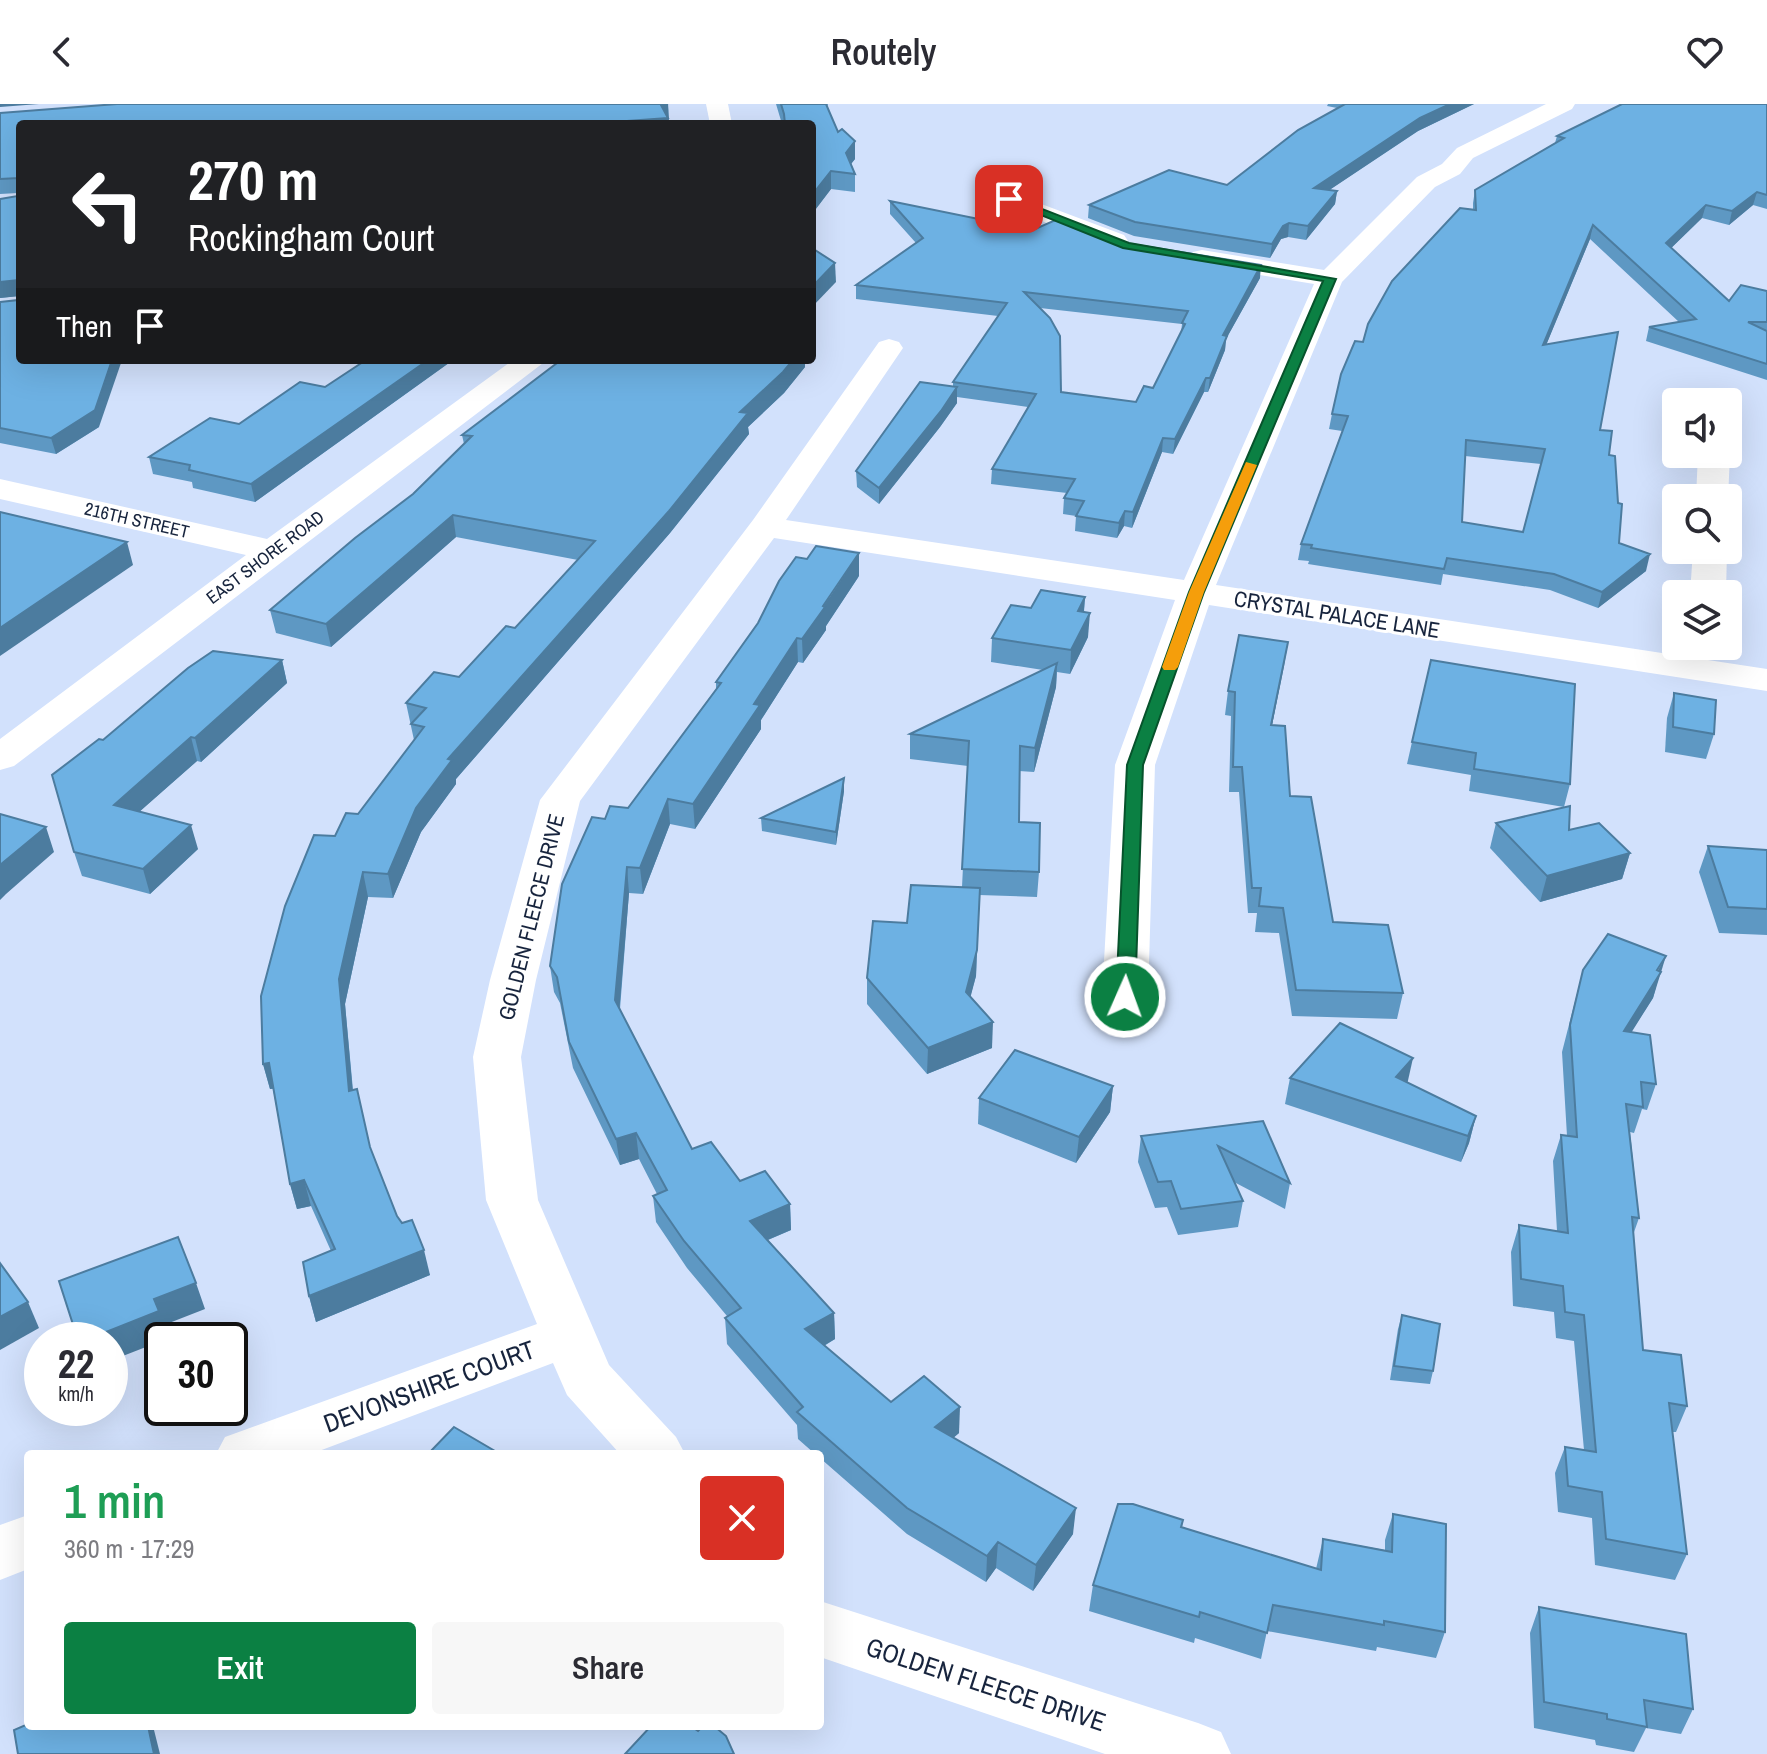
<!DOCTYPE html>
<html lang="en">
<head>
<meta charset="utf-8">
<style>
  body { margin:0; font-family:"Archivo Narrow",sans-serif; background:#f7f7f7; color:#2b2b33; height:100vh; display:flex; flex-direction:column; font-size:30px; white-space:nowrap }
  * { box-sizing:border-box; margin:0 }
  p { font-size:26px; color:#7c7c81 }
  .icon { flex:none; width:44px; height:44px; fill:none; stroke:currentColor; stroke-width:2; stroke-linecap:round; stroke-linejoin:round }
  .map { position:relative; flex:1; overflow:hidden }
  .drawer { position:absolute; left:24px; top:1346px; width:800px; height:280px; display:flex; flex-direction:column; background:#fff; border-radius:8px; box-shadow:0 8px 32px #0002 }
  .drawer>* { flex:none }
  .top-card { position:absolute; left:16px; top:16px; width:800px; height:244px; border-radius:8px; box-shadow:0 8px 32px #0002; background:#202124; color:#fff; overflow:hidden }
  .fabs { position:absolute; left:1662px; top:284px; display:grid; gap:16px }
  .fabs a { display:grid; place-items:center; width:80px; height:80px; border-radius:8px; background:#fff; box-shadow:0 8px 32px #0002; font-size:40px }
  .speed { position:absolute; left:24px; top:1218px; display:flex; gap:16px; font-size:40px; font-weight:700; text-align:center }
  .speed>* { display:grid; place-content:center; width:104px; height:104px; border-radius:50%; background:#fff; box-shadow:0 8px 32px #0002; line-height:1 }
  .speed small { font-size:20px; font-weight:400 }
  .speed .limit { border:4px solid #111; border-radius:12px; background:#fff; color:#111 }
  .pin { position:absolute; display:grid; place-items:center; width:68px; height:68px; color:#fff; margin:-34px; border-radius:16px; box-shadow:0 4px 12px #0006 }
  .me { position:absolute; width:88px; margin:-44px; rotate:2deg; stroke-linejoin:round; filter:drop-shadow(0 0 6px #0008) }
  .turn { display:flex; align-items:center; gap:28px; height:168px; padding:0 40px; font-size:36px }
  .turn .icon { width:104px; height:104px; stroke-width:2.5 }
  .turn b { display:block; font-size:56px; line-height:68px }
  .then { display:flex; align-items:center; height:76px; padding:0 40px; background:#0003; gap:16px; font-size:30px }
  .round { display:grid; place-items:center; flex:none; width:84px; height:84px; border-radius:8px; background:#f7f7f7 }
  .headline { display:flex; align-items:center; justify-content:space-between; height:136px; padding:0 40px }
  h1 { font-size:48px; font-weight:600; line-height:60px; color:#1e9e55 }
  .cta { display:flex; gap:16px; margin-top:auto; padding:16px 40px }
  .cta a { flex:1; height:92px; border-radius:8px; background:#0b8043; color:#fff; font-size:32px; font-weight:600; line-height:92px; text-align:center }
  .cta a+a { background:#f7f7f7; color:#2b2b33 }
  header { display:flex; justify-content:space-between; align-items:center; height:104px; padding:0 40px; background:#fff; font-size:36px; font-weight:600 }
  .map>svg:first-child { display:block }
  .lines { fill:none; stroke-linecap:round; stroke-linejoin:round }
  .minor { fill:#fff; fill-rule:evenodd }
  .wall { fill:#5e98c3; fill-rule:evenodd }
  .shaded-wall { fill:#4c7c9f }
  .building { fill:#6db1e3; stroke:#4c7c9f; stroke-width:2; fill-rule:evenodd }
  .route { fill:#0b8043; stroke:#07532c; stroke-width:2 }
  .slow { fill:#f59e0b }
  .labels { text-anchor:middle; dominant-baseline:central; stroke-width:6; stroke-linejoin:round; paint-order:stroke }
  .far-street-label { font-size:18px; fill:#17243d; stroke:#fff }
  .street-label { font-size:22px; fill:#17243d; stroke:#fff }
  .near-street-label { font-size:26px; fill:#17243d; stroke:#fff }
</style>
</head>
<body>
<header><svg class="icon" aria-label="back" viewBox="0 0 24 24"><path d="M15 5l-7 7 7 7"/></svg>Routely<svg class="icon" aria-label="heart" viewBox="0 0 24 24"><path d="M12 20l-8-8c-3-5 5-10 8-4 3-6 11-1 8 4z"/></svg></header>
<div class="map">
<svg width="1767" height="1650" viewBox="0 0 1767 1650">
  <rect width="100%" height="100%" fill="#d2e1fc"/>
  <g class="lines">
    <!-- minor -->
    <g class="minor">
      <path d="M706,0H728L732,20H710Z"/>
      <path d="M1546,0H1575L1572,5L1473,54L1460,70L1435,83L1342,178L1216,481L1767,565V587L1209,501L1155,661L1148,893L1141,904L1125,908L1109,904L1102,893L1115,661L1175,496L774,434L580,697L536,876L521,953L538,1096L609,1261L676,1333L685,1350H620L567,1291L553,1259L311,1350H216L225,1333L537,1220L486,1096L473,953L490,876L540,696L753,416L879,238L889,235L899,238L903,244L786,416L1184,476L1314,180L1193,160L1189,154L1193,148L1202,146L1324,166L1417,73L1442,60L1457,44Z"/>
      <path d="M1009,88L1124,131L1128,137L1124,143H1106L1000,100L997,95L1000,90Z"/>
      <path d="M513,256H547L14,662L0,666V635L246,451L0,395V375L267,435Z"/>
      <path d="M1728,347L1730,350L1728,395L1696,394L1698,350H1728Z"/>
      <path d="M1693,446H1727L1726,490H1690Z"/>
      <path d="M28,1411V1465L0,1476V1421Z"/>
      <path d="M820,1497L1198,1619L1221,1628L1231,1650H1105L820,1553Z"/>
    </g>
  </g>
  <!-- wall -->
  <g class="wall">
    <path d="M668,0L669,20H20L99,323L56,350L0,339V198L18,196V192L0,194V95L18,92V89L0,90V9Z"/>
    <path d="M776,0H828L827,3L838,28L855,55L851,60L855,70V88L831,85L812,110V20H782Z"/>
    <path d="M1328,0H1474L1418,27L1329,86L1337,87L1335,100L1306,136L1288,133L1281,135L1270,154L1134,132L1088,114L1089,101L1227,81L1337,4L1327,2Z"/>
    <path d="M1767,0V105L1753,101L1729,121L1702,114L1671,144L1729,197L1767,187V276L1646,237L1649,223L1679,218L1590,135L1546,241L1600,326L1609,351L1619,439L1646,467L1598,504L1550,486L1443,470L1441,481L1308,460L1309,457L1298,456L1301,440L1342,327L1329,325L1332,310L1363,238L1473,106V99L1475,86L1555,39L1557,32ZM1465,352L1541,360L1523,428L1462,418Z"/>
    <path d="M890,97L1033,126L1119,138L1260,174L1226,235L1225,246L1208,288H1204L1173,350L1162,348L1132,424L1124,422L1117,434L1075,427L1076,412L1063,410L1064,394L1067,389L991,380L992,365L1028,303L957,293V299L940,323L879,400L857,383L856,367L953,283V278L998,212L856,195V181L916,139L890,110ZM1040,204L1182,220L1181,229L1153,284L1136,298L1061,288Z"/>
    <path d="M366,256H453L255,398L193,384L192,378L153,370L149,353L239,320L325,283Z"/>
    <path d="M561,256H805V263L784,289L748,323L749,330L670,429L456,675V680L421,728L393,794L368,793L345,900L353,986L371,1047L397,1112L430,1171L316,1218L309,1192L331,1147L311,1102L297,1105L290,1080L273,985H270L263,960L335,732L358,710L414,636L406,599L459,573L515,524L578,456L456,433L331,543L276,529L270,506L413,390L464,340L462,331Z"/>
    <path d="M859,472L826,522V526L803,559L798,558L761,616V625L695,725L670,720L643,790L629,789L620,905L692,1045L740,1077L790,1100L791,1126L768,1136L834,1209L835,1235L824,1242L891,1298L959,1329L953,1334L1073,1430L1033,1487L996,1464L986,1478L907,1430L820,1354V1350H815L798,1335L797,1321L727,1240L725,1214L727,1212L687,1164L656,1118L653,1092L657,1090L639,1055L620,1061L573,964L560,899L554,888L550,862L605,715L628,704L716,585V578Z"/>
    <path d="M1085,493L1084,508L1088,533L1070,570L1057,568L1056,583L1034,668L1019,667V718L1039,768L1037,793L979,791L976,872L970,893L992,944L927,970L867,900V874L907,819L962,783L968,662L910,655V630L1043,566L991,558L992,534L1031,504Z"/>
    <path d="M1288,538L1272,621L1290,692L1333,818L1403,889L1397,915L1292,912L1279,829L1255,828L1257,809H1248L1239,688H1229L1231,612L1225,611L1228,587Z"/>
    <path d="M282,556L287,579L201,658L197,657L140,707L198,745L150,790L82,772L74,748L103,636Z"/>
    <path d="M1575,580L1570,680L1564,703L1469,687L1471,671L1407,660L1412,638Z"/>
    <path d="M1674,589L1714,630L1706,655L1665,648L1667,614Z"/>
    <path d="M844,674V687L836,741L762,727L761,714Z"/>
    <path d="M1496,719L1569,726L1630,749L1622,775L1540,798L1490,744Z"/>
    <path d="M1708,742L1767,746V831L1719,829L1699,768Z"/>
    <path d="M1583,866L1660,868L1653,894L1631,928L1656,980L1647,1006L1642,1005L1634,1029L1630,1028L1639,1114L1633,1131L1643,1246L1687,1302L1676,1328H1672L1687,1450L1675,1476L1595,1461L1592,1414L1558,1408L1555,1369L1565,1343L1584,1346L1574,1237L1556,1234L1554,1208L1513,1202L1511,1148L1519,1121L1557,1127L1553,1057L1561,1031L1567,1032L1562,948Z"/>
    <path d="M1290,974L1407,978L1476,1012L1469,1039L1461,1058L1285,1000Z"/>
    <path d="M1113,982L1110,1008L1076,1059L978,1020L979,994Z"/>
    <path d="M1263,1017L1290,1079L1285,1105L1234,1078L1243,1097L1238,1123L1178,1131L1167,1103L1155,1104L1138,1058L1141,1032Z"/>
    <path d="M1402,1211L1433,1267L1430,1280L1390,1276L1398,1225Z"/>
    <path d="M1393,1410L1445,1528L1436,1554L1377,1543L1376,1547L1267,1527L1261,1555L1195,1534L1194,1539L1089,1507L1093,1481L1183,1416L1182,1424L1316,1465L1323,1435L1385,1446V1436Z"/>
    <path d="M1539,1503L1693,1605L1681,1630L1646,1624L1634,1648L1596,1641L1595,1636L1534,1624L1530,1529Z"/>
  </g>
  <!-- shaded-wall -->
  <g class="shaded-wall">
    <path d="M0,0H39L0,3Z"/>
    <path d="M668,0L669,20H586L661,1Z"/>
    <path d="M1450,0H1474L1418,27L1313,97L1314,84L1420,14Z"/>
    <path d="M855,37V55L846,66V49Z"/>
    <path d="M831,67V85L812,110V91Z"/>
    <path d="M1337,87L1335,100L1306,136L1308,122Z"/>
    <path d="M1757,88L1753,101L1729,121L1732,107Z"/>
    <path d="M1706,101L1702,114L1662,153L1666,139Z"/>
    <path d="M1289,119L1288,133L1281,135L1270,154L1272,140L1283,122Z"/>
    <path d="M1593,121L1590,135L1540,256L1543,241Z"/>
    <path d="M835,159L836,178L812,203V183Z"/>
    <path d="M1261,161L1260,174L1226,235L1225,246L1208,288L1210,274L1223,231Z"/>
    <path d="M18,176L20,192L0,194V178Z"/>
    <path d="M112,256H122L99,323L56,350L51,334Z"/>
    <path d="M428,256H453L255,398L251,380Z"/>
    <path d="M793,256H805V263L784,289L748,323L749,330L670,429L456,675V680L421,728L393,794L388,770L416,704L448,655L740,308Z"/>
    <path d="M1206,274L1204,288L1173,350L1175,335Z"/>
    <path d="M957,283V299L940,323L879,400V384Z"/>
    <path d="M1163,334L1162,348L1132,424L1133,408Z"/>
    <path d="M1125,407L1124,422L1117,434L1119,419Z"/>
    <path d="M453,411L456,433L331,543L326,520Z"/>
    <path d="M127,438L133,461L0,552V524Z"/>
    <path d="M859,449V472L826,522V526L803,559L802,535Z"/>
    <path d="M1650,450L1646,467L1598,504L1602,488Z"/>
    <path d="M1085,493L1083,517L1078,507Z"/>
    <path d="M1090,509L1088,533L1070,570L1071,546Z"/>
    <path d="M797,534L798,558L761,616V625L695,725L693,700L754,600Z"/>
    <path d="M1288,538L1284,562L1267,646L1271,621Z"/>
    <path d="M282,556L287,579L201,658L195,634Z"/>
    <path d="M1057,559L1056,583L1034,668L1035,644Z"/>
    <path d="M191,633L197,657L121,724L114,701Z"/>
    <path d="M844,674V687L836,741V728Z"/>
    <path d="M668,695L670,720L643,790L640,764Z"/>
    <path d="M191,721L198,745L150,790L143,765Z"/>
    <path d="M46,723L54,748L6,790L0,796V761Z"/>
    <path d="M1630,749L1622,775L1540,798L1547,772Z"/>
    <path d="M627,763L629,789L618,922L615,896Z"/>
    <path d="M363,768L368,793L345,900L355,1013L349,987L339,875Z"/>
    <path d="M977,846L976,872L965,914L966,888Z"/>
    <path d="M1666,852L1653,894L1616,953L1624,927Z"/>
    <path d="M993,918L992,944L927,970L928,944Z"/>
    <path d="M1413,954L1407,981L1396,973Z"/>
    <path d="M269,959L276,984L270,985L263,960Z"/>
    <path d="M1113,982L1110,1008L1076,1059L1079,1033Z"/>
    <path d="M1476,1012L1469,1039L1461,1058L1468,1032Z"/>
    <path d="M636,1029L639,1055L620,1061L616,1035Z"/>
    <path d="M304,1076L311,1102L297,1105L290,1080Z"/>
    <path d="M790,1100L791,1126L751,1143L750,1117Z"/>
    <path d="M424,1146L430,1171L316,1218L309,1192Z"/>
    <path d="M196,1179L205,1205L164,1221L169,1234L110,1257V1236H86L154,1195Z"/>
    <path d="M28,1198L39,1224L0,1246V1213Z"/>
    <path d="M834,1209L835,1235L806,1252L805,1225Z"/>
    <path d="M960,1303L959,1329L934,1350L935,1323Z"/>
    <path d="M1076,1404L1073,1430L1033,1487L1036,1461Z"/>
    <path d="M998,1438L996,1464L986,1478L987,1452Z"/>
    <path d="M148,1622H153L160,1650H154Z"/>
  </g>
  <!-- building -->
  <g class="building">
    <path d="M117,0H668L661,1L668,14L586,20H20V256H112L95,306L51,334L0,324V198L18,196V176L0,178V95L18,92V74L0,75V9Z"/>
    <path d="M781,0H826L838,28L842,25L855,37L846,49L855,70L831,67L812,91V20H785L784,10Z"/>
    <path d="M1345,0H1450L1420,14L1314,84L1337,87L1308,122L1289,119L1283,122L1272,140L1135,118L1089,101L1169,66L1227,81L1298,26Z"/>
    <path d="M1622,0H1767V91L1757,88L1732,107L1706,101L1666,139L1729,197L1741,181L1767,187V218H1748L1767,227V260L1649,223L1696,215L1593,121L1543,241L1618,228L1600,326L1612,327L1609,351L1615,352L1618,399L1622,400L1619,439L1650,450L1602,488L1554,470L1447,454L1444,465L1311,444L1312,441L1301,440L1348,312L1332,310L1341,270L1355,237L1363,238L1368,220L1392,177L1460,104L1476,106L1475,86L1564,34L1557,32ZM1466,336L1545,345L1523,428L1462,418Z"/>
    <path d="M890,97L1033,126L1060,114L1119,138L1261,161L1223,231L1227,232L1210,274H1206L1175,335L1163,334L1133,408L1125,407L1119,419L1076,412L1084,397L1064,394L1075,375L992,365L1036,290L953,278L1007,199L856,181L923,134ZM1024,188L1188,207L1182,219L1185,220L1153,284L1144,282L1136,298L1061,288L1060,232L1050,214Z"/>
    <path d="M812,144L835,159L812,183Z"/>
    <path d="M366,256H428L251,380L189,366L190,361L149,353L210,314L239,320L300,278L325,283Z"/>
    <path d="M561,256H793L783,268L740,308L748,309L669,407L448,655L452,656L416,704L388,770L363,768L339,875L349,987L357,985L370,1043L397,1112L402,1119L412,1116L424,1146L309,1192L303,1158L335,1145L304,1076L290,1080L269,959L263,960L261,892L285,802L314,731L335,732L346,709L358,710L424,623L411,620L426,604L406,599L434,568L459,573L506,522L515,524L595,437L453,411L326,520L270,506L355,434L413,390L472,332L462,331Z"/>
    <path d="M920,278L957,283L941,307L879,384L856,367Z"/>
    <path d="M0,408L127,438L0,524Z"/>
    <path d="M816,442L859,449L823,502L825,503L802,535L797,534L754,600L760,601L693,700L668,695L640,764L627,763L615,896L692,1045L711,1038L740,1077L765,1067L790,1100L750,1117L834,1209L805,1225L891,1298L924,1272L960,1303L935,1323L1076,1404L1036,1461L998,1438L987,1452L907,1404L797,1308L803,1303L725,1214L741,1204L684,1137L653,1092L667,1086L636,1029L616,1035L569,938L557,873L550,862L562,780L592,713L605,715L610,702L628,704L721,579L716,578L758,519L779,477L796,453L807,455Z"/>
    <path d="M1041,486L1085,493L1078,507L1090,509L1071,546L992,534L1011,501L1031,504Z"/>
    <path d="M1239,531L1288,538L1271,621L1285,622L1290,692L1311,693L1333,818L1388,821L1403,889L1296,886L1283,804L1259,802L1261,784H1252L1242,663H1233L1235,588L1228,587Z"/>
    <path d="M213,547L282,556L195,634L191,633L114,701L191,721L143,765L74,748L52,671L99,635L103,636L188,564Z"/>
    <path d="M1431,556L1575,580L1570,680L1474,665L1476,649L1412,638Z"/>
    <path d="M1057,559L1035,644L1020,642L1019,718L1040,719L1039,768L962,765L969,637L910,630Z"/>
    <path d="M1674,589L1716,596L1714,630L1673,623Z"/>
    <path d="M844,674L836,728L761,714Z"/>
    <path d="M1570,702L1569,726L1599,719L1630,749L1547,772L1496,719Z"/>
    <path d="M0,710L46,723L0,761Z"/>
    <path d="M1708,742L1767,746V805L1728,803Z"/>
    <path d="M911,781L980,784L977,846L966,888L993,918L928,944L867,874L873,817L907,819Z"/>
    <path d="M1608,830L1666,852L1657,866L1661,868L1624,927L1650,931L1656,980L1641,978L1643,1003L1626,1000L1639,1114L1632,1113L1643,1246L1681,1251L1687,1302L1669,1299L1687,1450L1606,1435L1602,1388L1568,1382L1565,1343L1596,1348L1584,1211L1565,1208L1563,1182L1521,1175L1519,1121L1568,1129L1561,1031L1577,1033L1570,921L1583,866Z"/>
    <path d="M1340,919L1413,954L1396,973L1476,1012L1468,1032L1290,974Z"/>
    <path d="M1015,946L1113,982L1079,1033L979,994Z"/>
    <path d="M1263,1017L1290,1079L1218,1042L1243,1097L1181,1105L1171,1077L1158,1078L1141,1032Z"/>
    <path d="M178,1133L196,1179L154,1195L159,1207L86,1236H78L59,1177Z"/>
    <path d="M0,1159L28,1198L0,1213Z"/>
    <path d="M1402,1211L1440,1220L1433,1267L1394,1262Z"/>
    <path d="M454,1323L500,1350H428Z"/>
    <path d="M1118,1400H1133L1183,1416L1181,1423L1321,1466L1323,1435L1392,1448L1393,1410L1446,1420L1445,1528L1384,1517V1521L1273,1501L1267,1529L1200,1508L1199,1513L1093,1481Z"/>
    <path d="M1539,1503L1686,1530L1693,1605L1644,1596L1647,1623L1607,1615V1610L1544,1598Z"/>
    <path d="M28,1620V1622H148L154,1650H18L14,1626Z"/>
    <path d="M651,1622H691L698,1627L703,1622H714L726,1632L734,1650H625Z"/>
  </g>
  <!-- route -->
  <path class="route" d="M1009,92L1129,139L1336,175L1204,488L1143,661L1135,893L1125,899L1116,893L1127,661L1189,488L1323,177L1123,144L1006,97V92Z"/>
  <!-- slow -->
  <path class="slow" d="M1246,358L1257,361L1204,488L1178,563L1175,566H1164L1162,563L1189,488Z"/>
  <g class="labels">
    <!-- far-street labels -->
    <g class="far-street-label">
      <text transform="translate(137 416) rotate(13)">216TH STREET</text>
      <text transform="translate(265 453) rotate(-37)">EAST SHORE ROAD</text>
    </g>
    <!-- street labels -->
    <g class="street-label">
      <text transform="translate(1337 510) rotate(9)">CRYSTAL PALACE LANE</text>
      <text transform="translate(531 813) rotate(-76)">GOLDEN FLEECE DRIVE</text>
    </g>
    <!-- near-street labels -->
    <g class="near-street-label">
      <text transform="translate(429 1282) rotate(-20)">DEVONSHIRE COURT</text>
      <text transform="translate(986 1580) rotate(18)">GOLDEN FLEECE DRIVE</text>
    </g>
  </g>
</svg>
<div class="fabs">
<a><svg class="icon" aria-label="sound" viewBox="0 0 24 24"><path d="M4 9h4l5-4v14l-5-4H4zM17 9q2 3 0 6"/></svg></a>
<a><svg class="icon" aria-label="search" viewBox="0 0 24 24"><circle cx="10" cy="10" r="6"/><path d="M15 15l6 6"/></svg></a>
<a><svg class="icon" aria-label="layers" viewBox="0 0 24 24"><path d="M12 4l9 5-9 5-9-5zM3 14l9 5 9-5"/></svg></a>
</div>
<div class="speed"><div>22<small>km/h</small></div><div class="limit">30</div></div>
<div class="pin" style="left:1009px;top:95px;background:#d93025"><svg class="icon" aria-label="arrive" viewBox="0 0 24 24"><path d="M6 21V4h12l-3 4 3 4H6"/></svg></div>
<svg class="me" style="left:1125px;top:893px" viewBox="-20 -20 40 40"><circle r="17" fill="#0b8043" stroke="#fff" stroke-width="3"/><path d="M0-11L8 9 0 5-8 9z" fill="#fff"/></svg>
<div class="top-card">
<div class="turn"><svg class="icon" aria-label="left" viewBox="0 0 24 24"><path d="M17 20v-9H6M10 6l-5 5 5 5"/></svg><div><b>270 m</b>Rockingham Court</div></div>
<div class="then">Then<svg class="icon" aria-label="arrive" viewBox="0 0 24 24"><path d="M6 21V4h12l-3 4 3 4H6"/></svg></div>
</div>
<section class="drawer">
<div class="headline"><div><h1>1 min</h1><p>360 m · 17:29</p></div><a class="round" style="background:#d93025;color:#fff"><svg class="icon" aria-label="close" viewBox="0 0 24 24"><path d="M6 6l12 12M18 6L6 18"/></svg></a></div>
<div class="cta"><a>Exit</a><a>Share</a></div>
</section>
</div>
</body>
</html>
